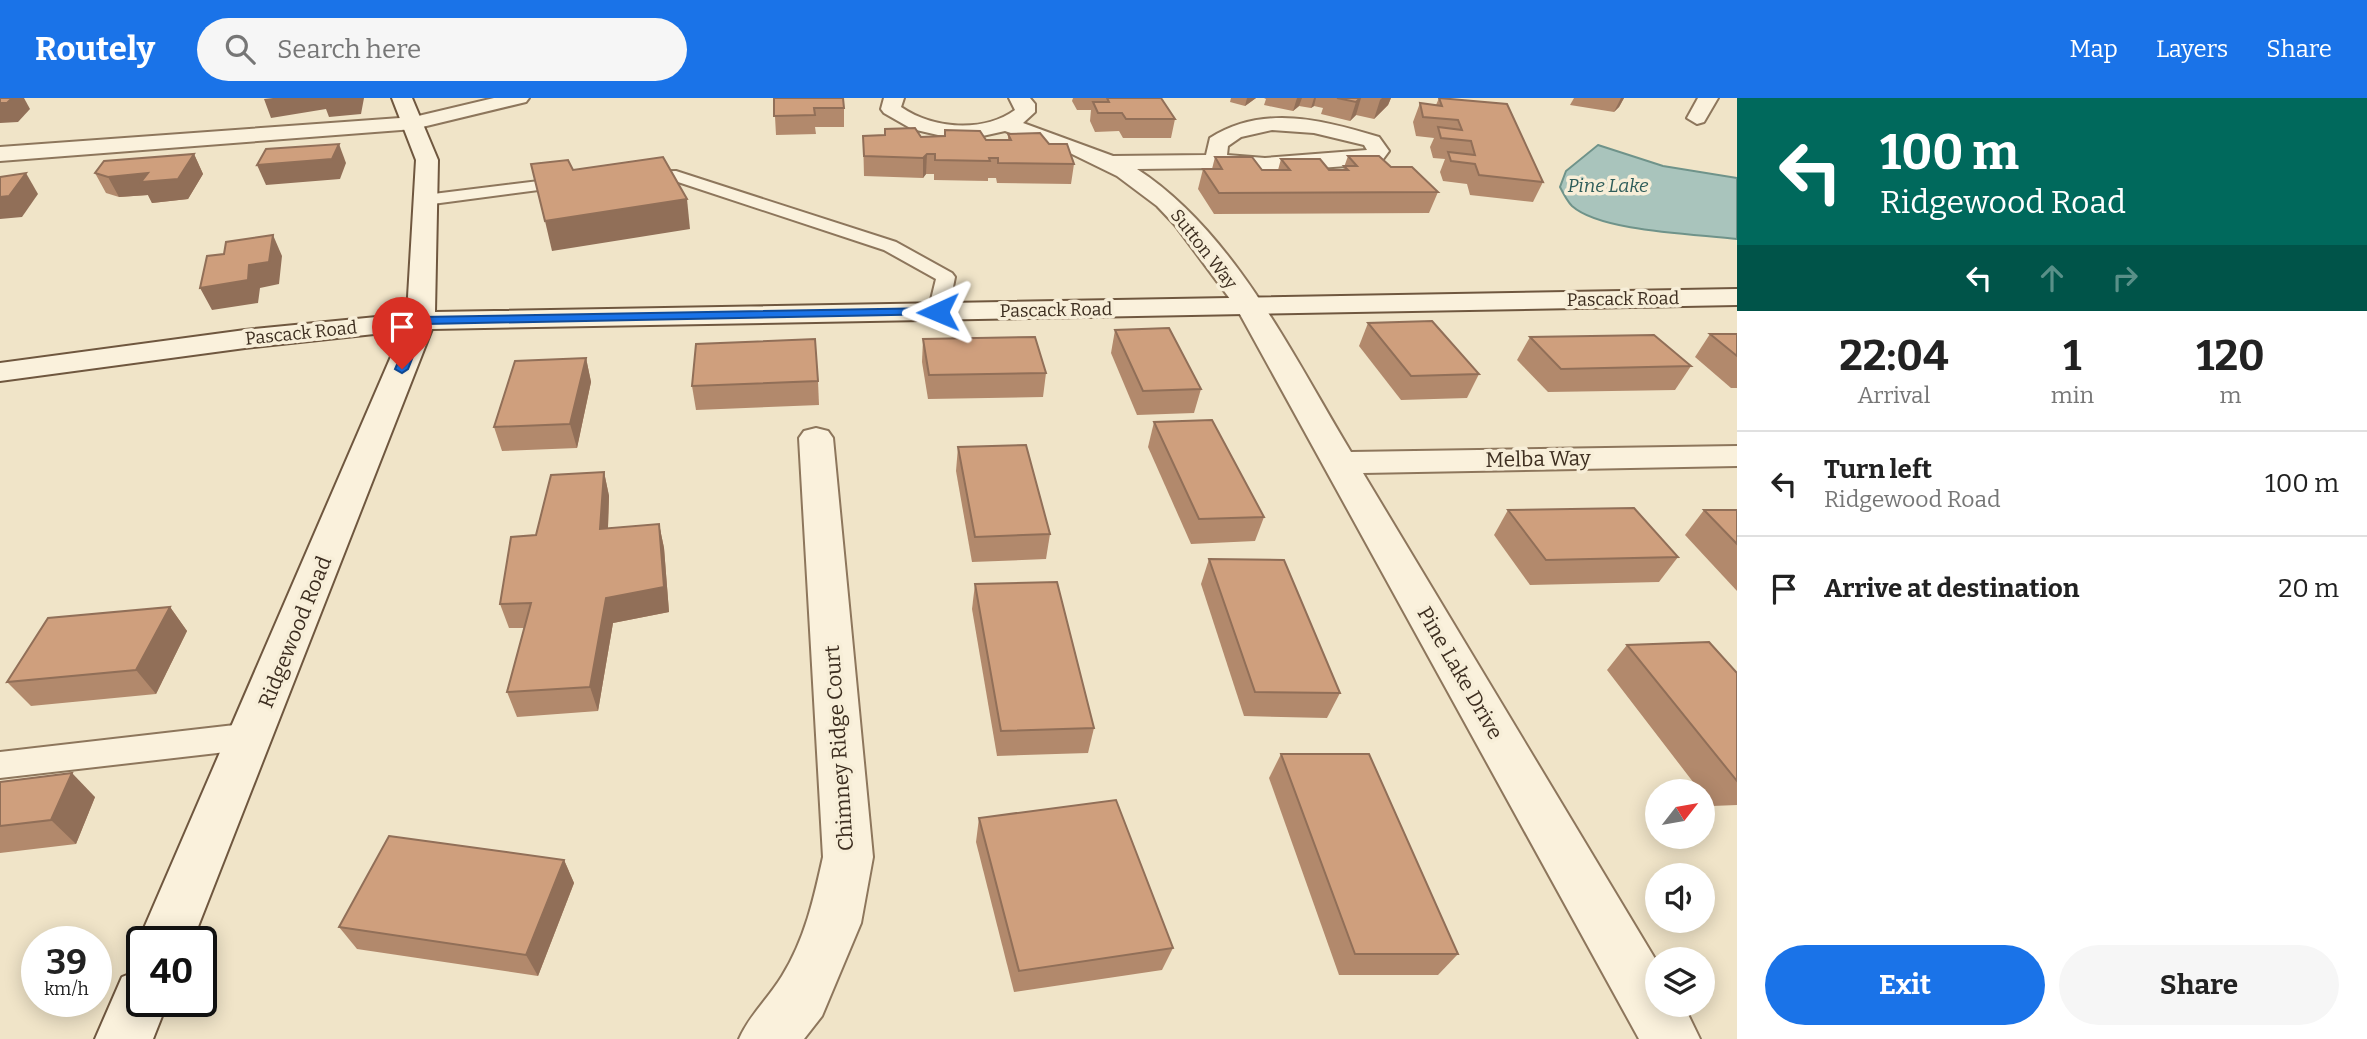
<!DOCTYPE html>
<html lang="en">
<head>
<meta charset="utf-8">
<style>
  body { margin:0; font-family:Bitter,serif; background:#f6f6f6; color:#222; height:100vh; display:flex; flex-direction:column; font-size:26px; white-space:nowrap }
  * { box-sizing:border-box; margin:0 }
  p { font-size:23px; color:#767676 }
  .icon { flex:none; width:38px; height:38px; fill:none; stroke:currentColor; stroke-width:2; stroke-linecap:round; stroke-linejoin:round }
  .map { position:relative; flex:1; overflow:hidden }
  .details { display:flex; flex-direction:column; background:#fff; width:630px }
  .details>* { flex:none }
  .top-card { background:#00695c; color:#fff; overflow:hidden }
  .needle { width:46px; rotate:59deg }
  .fabs { position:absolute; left:1645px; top:681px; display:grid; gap:14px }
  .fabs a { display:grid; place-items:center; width:70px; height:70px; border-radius:50%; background:#fff; box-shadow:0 4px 18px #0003; font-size:35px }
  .speed { position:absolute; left:21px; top:828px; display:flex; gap:14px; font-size:35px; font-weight:700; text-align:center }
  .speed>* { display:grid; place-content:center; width:91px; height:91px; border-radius:50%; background:#fff; box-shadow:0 4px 18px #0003; line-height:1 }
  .speed small { font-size:18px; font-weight:400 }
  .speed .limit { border:4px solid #111; border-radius:10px; background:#fff; color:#111 }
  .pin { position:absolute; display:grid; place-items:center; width:60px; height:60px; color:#fff; margin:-72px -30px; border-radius:50% 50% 50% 0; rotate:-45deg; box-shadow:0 0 7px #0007 }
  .pin .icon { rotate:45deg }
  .me { position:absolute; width:77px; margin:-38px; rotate:269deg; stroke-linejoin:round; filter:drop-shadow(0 0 5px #0008) }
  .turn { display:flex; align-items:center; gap:24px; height:147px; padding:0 28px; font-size:32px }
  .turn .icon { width:91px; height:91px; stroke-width:2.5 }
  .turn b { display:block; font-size:49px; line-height:60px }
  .lanes { display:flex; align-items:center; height:66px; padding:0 28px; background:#0003; justify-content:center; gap:35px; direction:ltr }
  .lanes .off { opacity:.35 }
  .eta { display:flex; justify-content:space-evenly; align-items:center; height:119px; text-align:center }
  .eta b { font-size:42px; font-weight:700; line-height:49px }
  .button { display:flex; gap:14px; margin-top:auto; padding:14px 28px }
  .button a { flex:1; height:80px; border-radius:42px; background:#1a73e8; color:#fff; font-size:28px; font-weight:700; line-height:80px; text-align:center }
  .button a+a { background:#f6f6f6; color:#222 }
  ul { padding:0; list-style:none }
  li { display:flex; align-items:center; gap:21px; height:105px; padding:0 28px; border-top:2px solid #e0e0e0 }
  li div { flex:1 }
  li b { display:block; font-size:26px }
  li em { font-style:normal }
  header { display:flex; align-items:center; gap:42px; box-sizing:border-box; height:98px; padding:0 35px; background:#1a73e8; color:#fff }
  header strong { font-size:33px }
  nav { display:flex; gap:38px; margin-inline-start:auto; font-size:24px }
  .search { width:490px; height:63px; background:#f6f6f6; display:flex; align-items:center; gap:18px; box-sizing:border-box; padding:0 24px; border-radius:38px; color:#767676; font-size:26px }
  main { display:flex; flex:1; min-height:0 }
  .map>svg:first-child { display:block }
  .water { fill:#a9c4bc; stroke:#6f938a; stroke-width:2 }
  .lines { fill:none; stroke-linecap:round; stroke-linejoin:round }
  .lane-casing { stroke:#8d765c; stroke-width:4 }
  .street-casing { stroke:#8d765c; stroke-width:4 }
  .secondary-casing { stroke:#6f573f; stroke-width:4 }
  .lane { fill:#faf1dc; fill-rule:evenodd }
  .street { fill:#faf1dc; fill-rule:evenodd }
  .secondary { fill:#faf1dc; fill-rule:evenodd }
  .wall { fill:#b2896c }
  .shaded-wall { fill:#916f58 }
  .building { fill:#cf9f7d; stroke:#916f58; stroke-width:2 }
  .route { fill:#1a73e8; stroke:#114b97; stroke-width:2 }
  .labels { text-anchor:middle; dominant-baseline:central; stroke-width:7; stroke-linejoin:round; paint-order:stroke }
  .far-street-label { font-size:18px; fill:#3d2e20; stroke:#f7eed8 }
  .far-water-label { font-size:19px; font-style:italic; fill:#2f5d5a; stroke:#f7eed8 }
  .street-label { font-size:21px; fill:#3d2e20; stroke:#f7eed8 }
</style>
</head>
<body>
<header>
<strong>Routely</strong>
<div class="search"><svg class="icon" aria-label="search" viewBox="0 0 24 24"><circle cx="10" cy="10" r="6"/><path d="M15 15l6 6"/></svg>Search here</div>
<nav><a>Map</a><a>Layers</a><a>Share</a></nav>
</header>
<main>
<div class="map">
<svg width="1737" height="941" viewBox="0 0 1737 941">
  <rect width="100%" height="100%" fill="#f0e4c8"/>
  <!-- water -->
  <path class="water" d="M1598,47L1663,68L1737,80V141C1697,136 1601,134 1572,108C1567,103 1563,95 1560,89L1566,73Z"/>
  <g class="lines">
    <!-- lane casing -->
    <g class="lane-casing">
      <g id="lane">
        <path d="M676,73L896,144L952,175L955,179L948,214L938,220L928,214L936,181L884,152L675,83L638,84L630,79L638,74Z"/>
        <path d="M572,79L577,81V87L425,107L417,102L425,97Z"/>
        <path d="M252,625L263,629L267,638L263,647L252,651L0,680V654Z"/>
      </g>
    </g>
    <!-- street casing -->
    <g class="street-casing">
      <g id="street">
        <path d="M494,0H529L526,4L414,31L0,63V49L414,19Z"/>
        <path d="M884,0H904L901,9C933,31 983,35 1015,12L1009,0H1030L1035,6V14L1023,25L1113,58L1206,57L1210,40C1263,6 1324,22 1379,39L1389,53L1381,64L1373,66L1265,74L1216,70L1137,71C1234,134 1293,258 1351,354L1737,348V368L1363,375L1657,864V906H1683L1700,941H1639L1236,209L1175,127L1157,108L1117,78L1072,56L1005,33L978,39L938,37L912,31L884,15L881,11ZM1272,32L1314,35L1364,47L1367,52L1265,60L1227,57L1228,48L1241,39Z"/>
        <path d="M1698,0H1718L1704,24L1697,26L1687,20Z"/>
        <path d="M816,330L828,333L833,340L873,759L861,825L822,918L804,941H739C750,916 768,901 782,878C805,841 814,800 823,759L799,340L804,333Z"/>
      </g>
    </g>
    <!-- secondary casing -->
    <g class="secondary-casing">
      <g id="secondary">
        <path d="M392,0H412L438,62L435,214L1737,191V207L432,231L192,844H142V852L138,844L402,233L245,250L0,283V265L245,232L407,216L416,62Z"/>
        <path d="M142,871V903H168L153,941H95L122,879Z"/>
      </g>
    </g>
    <!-- lane -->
    <use href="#lane" class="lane"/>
    <!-- street -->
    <use href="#street" class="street"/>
    <!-- secondary -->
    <use href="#secondary" class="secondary"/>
  </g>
  <!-- wall -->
  <g class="wall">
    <path d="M774,0L844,10V29H815L816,36L776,37Z"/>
    <path d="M1073,0H1161L1175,21L1171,40H1123L1119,33L1095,34L1090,23L1091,12H1077L1072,3Z"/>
    <path d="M1231,0H1256L1245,8L1230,4Z"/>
    <path d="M1264,0H1391L1388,7L1374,21L1356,17L1350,23L1321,16L1323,10L1314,8L1311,10L1299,8L1293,13L1264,7L1266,1Z"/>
    <path d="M1439,0L1543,84L1533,104L1470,97L1467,86L1443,83L1440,74L1445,61L1433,60L1430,49L1434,40L1416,38L1413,24L1420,5L1436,7Z"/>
    <path d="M1574,0H1624L1619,9L1614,14L1570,7Z"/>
    <path d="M1008,36L1049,46L1074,66L1071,86L997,85L996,80H988V83L934,82V76H926L923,80L864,78L863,38L921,39L986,42H1008Z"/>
    <path d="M194,56L203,76L188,101L152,105L148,97L119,99L106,95L95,75Z"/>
    <path d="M1348,58L1391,69L1438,94L1429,115L1214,116L1198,91L1203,71H1212L1215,59L1262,72H1278L1281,61L1329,72H1343Z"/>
    <path d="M1368,225L1479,276L1467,300L1401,302L1359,248Z"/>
    <path d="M1115,232L1201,291L1194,315L1137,317L1111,255Z"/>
    <path d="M1710,236H1737V290H1731L1695,259Z"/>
    <path d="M1530,239L1691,268L1675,292L1548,294L1517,262Z"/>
    <path d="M923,241L1046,275L1043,299L928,301L922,264Z"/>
    <path d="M586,260L591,284L577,350L502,353L494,329Z"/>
    <path d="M818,283L819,307L696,312L692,288Z"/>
    <path d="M1154,324L1264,419L1255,443L1191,446L1148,349Z"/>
    <path d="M958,349L1050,436L1046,461L972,464L956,373Z"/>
    <path d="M604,374L609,398L608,430L659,426L664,450L669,514L613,525L598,613L517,619L507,594L524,530H509L500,506L536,437Z"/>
    <path d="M1508,412L1678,459L1659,484L1530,487L1494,437Z"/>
    <path d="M1704,412H1737V493L1685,437Z"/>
    <path d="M1209,461L1340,595L1327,620L1244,618L1201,486Z"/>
    <path d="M975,486L1094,630L1088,655L997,658L972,511Z"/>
    <path d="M170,509L187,533L156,596L31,608L7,584Z"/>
    <path d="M1627,547L1737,575V707L1712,708L1703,696V693H1700L1607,572Z"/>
    <path d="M1281,656L1458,856L1438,877H1339L1269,680Z"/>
    <path d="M0,684L95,699L76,746L0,755Z"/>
    <path d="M979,720L1173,850L1162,872L1014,894L976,744Z"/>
    <path d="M564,762L574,785L538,878L357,851L339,829Z"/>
  </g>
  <!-- shaded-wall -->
  <g class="shaded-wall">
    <path d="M12,0H24L30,11L18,24L0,25V5Z"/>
    <path d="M273,0H364L361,16L329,19L326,11L271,20L264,1Z"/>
    <path d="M1247,0H1256L1245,8Z"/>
    <path d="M1297,0H1302L1299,8L1293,13Z"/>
    <path d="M1314,0H1316L1314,8L1311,10Z"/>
    <path d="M1360,0H1361L1356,17L1350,23L1356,4Z"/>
    <path d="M1382,0H1391L1388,7L1374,21L1380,2Z"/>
    <path d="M1621,0H1624L1619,9L1614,14Z"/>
    <path d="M339,46L346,65L340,81L266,87L257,67Z"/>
    <path d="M194,56L203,76L188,101L152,105L148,97L119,99L108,79Z"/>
    <path d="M927,56L926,76L923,80V60Z"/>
    <path d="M26,75L38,96L22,119L0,121V99Z"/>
    <path d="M687,101L690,131L552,153L545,123Z"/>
    <path d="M273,137L282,158L279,186L260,190L258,205L212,212L200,190L249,167Z"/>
    <path d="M586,260L591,284L577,350L570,326Z"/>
    <path d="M604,374L609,398L607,456L600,431Z"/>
    <path d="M659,426L664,450L669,514L613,525L598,613L590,589L606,500Z"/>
    <path d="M170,509L187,533L156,596L136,572Z"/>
    <path d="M72,675L95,699L76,746L51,722Z"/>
    <path d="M564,762L574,785L538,878L526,857Z"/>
  </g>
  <!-- building -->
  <g class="building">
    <path d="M0,0H12L7,5H0Z"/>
    <path d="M774,0H843L844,10H814L815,17L774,18Z"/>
    <path d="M1107,0H1161L1175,21H1126L1122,15H1098L1093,4H1109Z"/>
    <path d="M1337,0H1360L1356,4Z"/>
    <path d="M1439,0L1507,6L1543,84L1479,77L1475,66L1451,63L1448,54L1475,57L1471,43L1441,40L1438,29L1462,32L1458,22L1423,19L1420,5L1442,8Z"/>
    <path d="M915,30L921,39L945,38V32L980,33L986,42H1011L1008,36L1040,35L1049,46H1067L1074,66L998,65V60H989L990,63L935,62V56H927L923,60L864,58L863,38L885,37V31Z"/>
    <path d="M339,46L332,61L257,67L266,51Z"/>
    <path d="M194,56L178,81L141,84L148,75L108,79L95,75L104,63Z"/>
    <path d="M1348,58H1379L1391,69H1412L1438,94L1219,95L1203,71H1222L1215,59H1252L1262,72H1290L1281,61H1320L1329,72H1348L1344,68H1357Z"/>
    <path d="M663,59L687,101L545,123L531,66L568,62L573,72Z"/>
    <path d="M26,75L9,98L0,99V79Z"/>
    <path d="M273,137L269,164L249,167L248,182L200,190L207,158L224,156L226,144Z"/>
    <path d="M1432,223L1479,276L1411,278L1368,225Z"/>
    <path d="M1169,230L1201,291L1143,293L1115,232Z"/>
    <path d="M1710,236H1737V258Z"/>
    <path d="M1654,237L1691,268L1561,271L1530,239Z"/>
    <path d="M1035,239L1046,275L929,277L923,241Z"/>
    <path d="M815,241L818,283L692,288L696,246Z"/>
    <path d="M586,260L570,326L494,329L515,263Z"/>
    <path d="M1212,322L1264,419L1199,421L1154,324Z"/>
    <path d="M1026,347L1050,436L975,439L958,349Z"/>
    <path d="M604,374L600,431L659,426L664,489L606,500L590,589L507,594L531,505L500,506L511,439L536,437L551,377Z"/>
    <path d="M1634,410L1678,459L1546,462L1508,412Z"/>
    <path d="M1704,412H1737V446Z"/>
    <path d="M1209,461L1284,462L1340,595L1255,594Z"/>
    <path d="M1057,484L1094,630L1001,633L975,486Z"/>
    <path d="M170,509L136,572L7,584L48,520Z"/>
    <path d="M1709,544L1737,575V683L1627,547Z"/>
    <path d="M1281,656H1369L1458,856H1355Z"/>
    <path d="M72,675L51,722L0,728V684Z"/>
    <path d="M1116,702L1173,850L1019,873L979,720Z"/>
    <path d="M389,738L564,762L526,857L339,829Z"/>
  </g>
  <!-- route -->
  <path class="route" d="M938,210L942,211V216L426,226L408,271L402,275L395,271L416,223L421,219Z"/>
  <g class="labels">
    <!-- far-street labels -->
    <g class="far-street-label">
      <text transform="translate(1204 151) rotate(52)">Sutton Way</text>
      <text transform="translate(1623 201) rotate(-1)">Pascack Road</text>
      <text transform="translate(1056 212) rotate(-1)">Pascack Road</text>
      <text transform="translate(301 235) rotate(-6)">Pascack Road</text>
    </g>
    <!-- far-water labels -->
    <g class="far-water-label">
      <text x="1608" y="87">Pine Lake</text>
    </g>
    <!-- street labels -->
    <g class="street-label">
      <text transform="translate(1538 361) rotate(-1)">Melba Way</text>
      <text transform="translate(295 534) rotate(-68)">Ridgewood Road</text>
      <text transform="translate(1460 575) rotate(60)">Pine Lake Drive</text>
      <text transform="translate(839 650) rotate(-94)">Chimney Ridge Court</text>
    </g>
  </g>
</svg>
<div class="fabs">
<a><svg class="needle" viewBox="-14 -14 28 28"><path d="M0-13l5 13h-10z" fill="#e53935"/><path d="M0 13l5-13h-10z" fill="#767676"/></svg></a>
<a><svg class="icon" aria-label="sound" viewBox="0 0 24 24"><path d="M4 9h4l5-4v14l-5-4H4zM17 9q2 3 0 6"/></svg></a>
<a><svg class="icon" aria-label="layers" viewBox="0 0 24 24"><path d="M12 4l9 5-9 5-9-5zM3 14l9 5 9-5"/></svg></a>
</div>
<div class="speed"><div>39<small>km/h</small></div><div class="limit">40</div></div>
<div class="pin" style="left:402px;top:271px;background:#d93025"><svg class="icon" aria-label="arrive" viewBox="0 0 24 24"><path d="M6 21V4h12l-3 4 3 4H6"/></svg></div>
<svg class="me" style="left:938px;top:214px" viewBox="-20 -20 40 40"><path d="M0-17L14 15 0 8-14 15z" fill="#1a73e8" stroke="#fff" stroke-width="4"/></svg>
</div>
<section class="details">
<div class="top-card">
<div class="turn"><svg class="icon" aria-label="left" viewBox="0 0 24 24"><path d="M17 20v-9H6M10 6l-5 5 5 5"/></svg><div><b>100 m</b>Ridgewood Road</div></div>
<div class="lanes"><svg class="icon" aria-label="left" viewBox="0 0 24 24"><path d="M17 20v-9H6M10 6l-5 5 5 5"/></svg><svg class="icon off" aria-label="ahead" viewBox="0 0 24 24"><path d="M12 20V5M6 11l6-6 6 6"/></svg><svg class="icon off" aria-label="right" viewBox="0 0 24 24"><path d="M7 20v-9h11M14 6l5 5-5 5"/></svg></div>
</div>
<div class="eta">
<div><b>22:04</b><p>Arrival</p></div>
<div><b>1</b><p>min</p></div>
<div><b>120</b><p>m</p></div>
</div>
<ul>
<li><svg class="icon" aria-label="left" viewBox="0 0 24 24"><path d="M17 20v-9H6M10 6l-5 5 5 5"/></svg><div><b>Turn left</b><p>Ridgewood Road</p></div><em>100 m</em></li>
<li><svg class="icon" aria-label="arrive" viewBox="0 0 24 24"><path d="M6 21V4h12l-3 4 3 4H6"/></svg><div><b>Arrive at destination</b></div><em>20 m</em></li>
</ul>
<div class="button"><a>Exit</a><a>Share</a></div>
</section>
</main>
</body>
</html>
